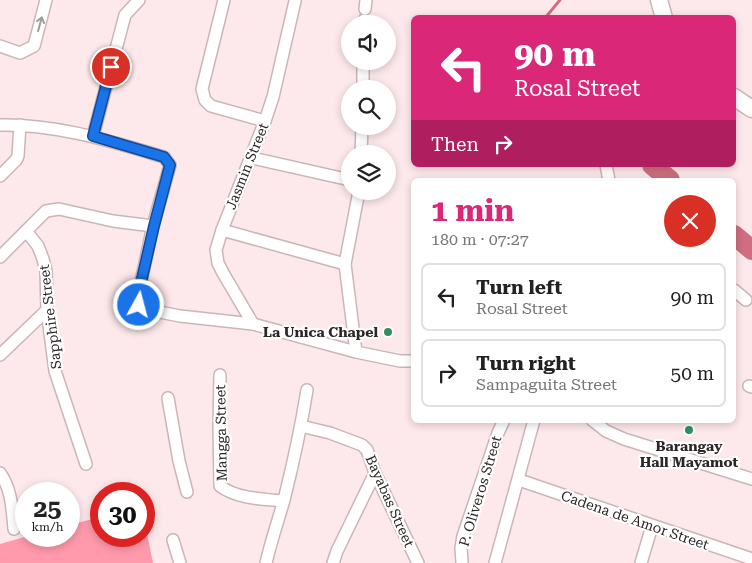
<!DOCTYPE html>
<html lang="en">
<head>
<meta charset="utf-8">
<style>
  body { margin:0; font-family:"Roboto Serif",serif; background:#f2f2f2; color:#222; height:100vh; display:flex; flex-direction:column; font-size:19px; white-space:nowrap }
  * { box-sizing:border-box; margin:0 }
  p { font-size:16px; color:#767676 }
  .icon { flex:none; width:28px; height:28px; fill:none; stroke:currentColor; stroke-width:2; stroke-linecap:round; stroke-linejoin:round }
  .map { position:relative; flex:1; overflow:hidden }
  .panel { position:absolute; left:411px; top:178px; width:325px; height:245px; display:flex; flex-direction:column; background:#fff; border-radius:8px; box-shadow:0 2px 8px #0003 }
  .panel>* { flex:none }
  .guide { position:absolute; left:411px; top:15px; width:325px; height:152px; border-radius:8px; box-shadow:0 2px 8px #0003; background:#db2777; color:#fff; overflow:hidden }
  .buttons { position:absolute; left:341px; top:15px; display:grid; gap:10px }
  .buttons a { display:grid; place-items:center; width:55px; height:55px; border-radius:50%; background:#fff; box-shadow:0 2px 8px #0003; font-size:25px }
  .speed { position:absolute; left:15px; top:482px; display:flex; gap:10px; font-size:25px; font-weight:700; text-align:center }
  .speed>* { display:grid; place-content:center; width:65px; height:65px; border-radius:50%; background:#fff; box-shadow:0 2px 8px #0003; line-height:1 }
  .speed small { font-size:12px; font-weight:400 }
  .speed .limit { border:8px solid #d22; background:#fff; color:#111 }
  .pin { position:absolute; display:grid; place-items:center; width:42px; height:42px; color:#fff; margin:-21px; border:2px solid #fff; border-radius:50%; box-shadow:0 1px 5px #0007 }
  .me { position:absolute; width:55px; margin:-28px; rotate:7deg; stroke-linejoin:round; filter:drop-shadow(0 0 4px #0008) }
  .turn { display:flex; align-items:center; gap:18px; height:105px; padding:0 20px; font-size:22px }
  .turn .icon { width:65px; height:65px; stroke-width:2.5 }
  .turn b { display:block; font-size:35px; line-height:42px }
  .then { display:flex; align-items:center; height:48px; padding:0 20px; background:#0003; gap:10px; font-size:19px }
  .round { display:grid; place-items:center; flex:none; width:52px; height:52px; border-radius:26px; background:#f2f2f2 }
  .head { display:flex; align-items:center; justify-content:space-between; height:85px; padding:0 20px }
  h1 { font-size:30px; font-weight:700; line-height:38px; color:#db2777 }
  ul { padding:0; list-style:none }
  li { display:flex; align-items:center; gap:15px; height:68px; margin:0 10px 8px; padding:0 10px; border:2px solid #e0e0e0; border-radius:8px }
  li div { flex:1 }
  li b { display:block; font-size:19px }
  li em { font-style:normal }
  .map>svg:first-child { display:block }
  .forest { fill:#ff99ab }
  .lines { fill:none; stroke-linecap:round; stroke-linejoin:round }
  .stream { stroke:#ce6e80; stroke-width:3 }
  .river { stroke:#ce6e80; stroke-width:20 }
  .street-casing { stroke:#cab6b9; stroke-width:14 }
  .secondary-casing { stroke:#cab6b9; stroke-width:19 }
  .street { stroke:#fff; stroke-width:11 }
  .secondary { stroke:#fff; stroke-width:16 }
  .oneway { stroke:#a09d9d }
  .route-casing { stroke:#114b97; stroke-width:12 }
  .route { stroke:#1a73e8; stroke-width:9 }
  .poi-dot { fill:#348d62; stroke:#fff; stroke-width:2 }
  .labels { text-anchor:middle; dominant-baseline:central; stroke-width:4.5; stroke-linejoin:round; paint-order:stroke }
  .street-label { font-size:14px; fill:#2d2626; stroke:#fff }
  .poi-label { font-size:14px; font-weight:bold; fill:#2d2626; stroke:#fff; text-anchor:end }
</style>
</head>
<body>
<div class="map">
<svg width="752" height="563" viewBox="0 0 752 563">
  <rect width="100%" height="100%" fill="#fde8eb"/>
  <!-- forest -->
  <path class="forest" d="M101,517V536H144V519L153,563H0V544L28,536H69V525Z"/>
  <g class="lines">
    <!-- stream -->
    <path class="stream" d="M545,18L560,0"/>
    <!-- river -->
    <g class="river">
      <path d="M652,165L670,180"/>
      <path d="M734,235L752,250"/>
    </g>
    <!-- street casing -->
    <g class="street-casing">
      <g id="street">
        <path d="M224,0L202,89L205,100L211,106L265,121"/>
        <path d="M365,9L366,0"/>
        <path d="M364,24V20"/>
        <path d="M0,46L20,53L34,46L46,0"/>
        <path d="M363,89V61"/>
        <path d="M0,125C57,124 110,141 164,157L170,165L153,226L137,300L139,305L144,309L180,316L253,324L356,352L400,361H414"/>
        <path d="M93,136L125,15L139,0"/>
        <path d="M361,154L362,126"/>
        <path d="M252,158L350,180"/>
        <path d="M606,165L609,180"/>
        <path d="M0,176L16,160L18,156L20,125"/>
        <path d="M222,230L345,264"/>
        <path d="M26,231L38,246L43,259L46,271L47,310L55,371L86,464"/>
        <path d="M0,257L46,211L59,209L113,221L153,226"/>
        <path d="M734,290L746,300"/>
        <path d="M253,324L223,273L218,263L216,250L222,230L265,121L273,97L295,1"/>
        <path d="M356,352L345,264L359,191"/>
        <path d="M0,355L47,310"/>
        <path d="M220,375L219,427L220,486C237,499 264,499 283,501"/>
        <path d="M749,386L752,387"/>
        <path d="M168,398L179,461L187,492"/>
        <path d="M592,420L606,431L624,439L752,479"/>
        <path d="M301,426L330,433L362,445L367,450L375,473L418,563"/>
        <path d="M0,473C12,490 12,509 14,529"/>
        <path d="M519,480L752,559"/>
        <path d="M173,540L180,563"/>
        <path d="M266,563C271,541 278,521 284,500C293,464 301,427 307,390"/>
        <path d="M333,563L337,551L375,473"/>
        <path d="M462,563L461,548L463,536L498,433L504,420"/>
        <path d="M495,563L534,420"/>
        <path d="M641,563L652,526"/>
      </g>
    </g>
    <!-- secondary casing -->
    <g class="secondary-casing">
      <g id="secondary">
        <path d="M659,0L664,18"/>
        <path d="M734,97L752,109"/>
      </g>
    </g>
    <!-- street -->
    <use href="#street" class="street"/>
    <!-- secondary -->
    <use href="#secondary" class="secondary"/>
  </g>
  <!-- one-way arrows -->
  <defs><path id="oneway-shaft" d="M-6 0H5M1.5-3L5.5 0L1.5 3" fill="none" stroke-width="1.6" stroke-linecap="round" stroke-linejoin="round" transform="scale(1.25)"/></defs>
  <use class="oneway" href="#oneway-shaft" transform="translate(40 24) rotate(-75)"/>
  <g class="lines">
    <!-- route casing -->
    <g class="route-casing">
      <path id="route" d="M111,67L93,136L164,157L170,165L154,226L137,300L139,305"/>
    </g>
    <!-- route -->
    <use href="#route" class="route"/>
  </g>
  <!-- markers -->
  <g class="poi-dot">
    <circle cx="388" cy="332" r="5"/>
    <circle cx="689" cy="430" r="5"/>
  </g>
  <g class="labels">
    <!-- street labels -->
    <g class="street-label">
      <text transform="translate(247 166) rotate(-68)">Jasmin Street</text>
      <text transform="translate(50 317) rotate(-97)">Sapphire Street</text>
      <text transform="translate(221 433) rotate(-91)">Mangga Street</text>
      <text transform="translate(480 491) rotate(-73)">P. Oliveros Street</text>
      <text transform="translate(390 501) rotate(66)">Bayabas Street</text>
      <text transform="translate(635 520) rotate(19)">Cadena de Amor Street</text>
    </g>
    <!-- poi labels -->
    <g class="poi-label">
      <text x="378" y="332">La Unica Chapel</text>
      <text x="689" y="446" text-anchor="middle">Barangay<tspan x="689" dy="16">Hall Mayamot</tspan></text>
    </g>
  </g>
</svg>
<div class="buttons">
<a><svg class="icon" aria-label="sound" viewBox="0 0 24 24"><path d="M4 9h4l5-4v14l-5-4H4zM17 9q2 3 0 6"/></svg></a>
<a><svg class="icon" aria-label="search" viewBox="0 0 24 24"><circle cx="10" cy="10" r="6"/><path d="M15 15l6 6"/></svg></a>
<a><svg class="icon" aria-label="layers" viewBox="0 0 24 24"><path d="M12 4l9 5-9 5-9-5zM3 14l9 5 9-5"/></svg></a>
</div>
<div class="speed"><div>25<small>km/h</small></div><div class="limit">30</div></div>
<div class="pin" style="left:111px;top:67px;background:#d93025"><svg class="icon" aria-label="arrive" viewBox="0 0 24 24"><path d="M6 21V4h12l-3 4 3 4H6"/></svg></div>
<svg class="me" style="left:139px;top:305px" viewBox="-20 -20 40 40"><circle r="17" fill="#1a73e8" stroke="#fff" stroke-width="3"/><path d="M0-11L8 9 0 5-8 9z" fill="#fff"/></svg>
<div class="guide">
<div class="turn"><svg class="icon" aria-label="left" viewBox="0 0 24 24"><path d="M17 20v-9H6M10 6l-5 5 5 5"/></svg><div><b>90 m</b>Rosal Street</div></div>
<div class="then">Then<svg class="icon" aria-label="right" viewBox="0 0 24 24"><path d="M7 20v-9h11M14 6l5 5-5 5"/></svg></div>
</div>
<section class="panel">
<div class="head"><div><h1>1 min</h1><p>180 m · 07:27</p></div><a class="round" style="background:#d93025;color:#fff"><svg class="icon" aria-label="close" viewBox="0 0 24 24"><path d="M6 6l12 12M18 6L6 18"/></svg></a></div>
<ul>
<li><svg class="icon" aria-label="left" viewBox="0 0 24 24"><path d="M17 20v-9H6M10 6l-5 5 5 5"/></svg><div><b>Turn left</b><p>Rosal Street</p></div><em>90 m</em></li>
<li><svg class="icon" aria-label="right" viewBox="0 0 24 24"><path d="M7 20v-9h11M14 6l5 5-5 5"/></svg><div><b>Turn right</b><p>Sampaguita Street</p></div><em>50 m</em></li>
</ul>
</section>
</div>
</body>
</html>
